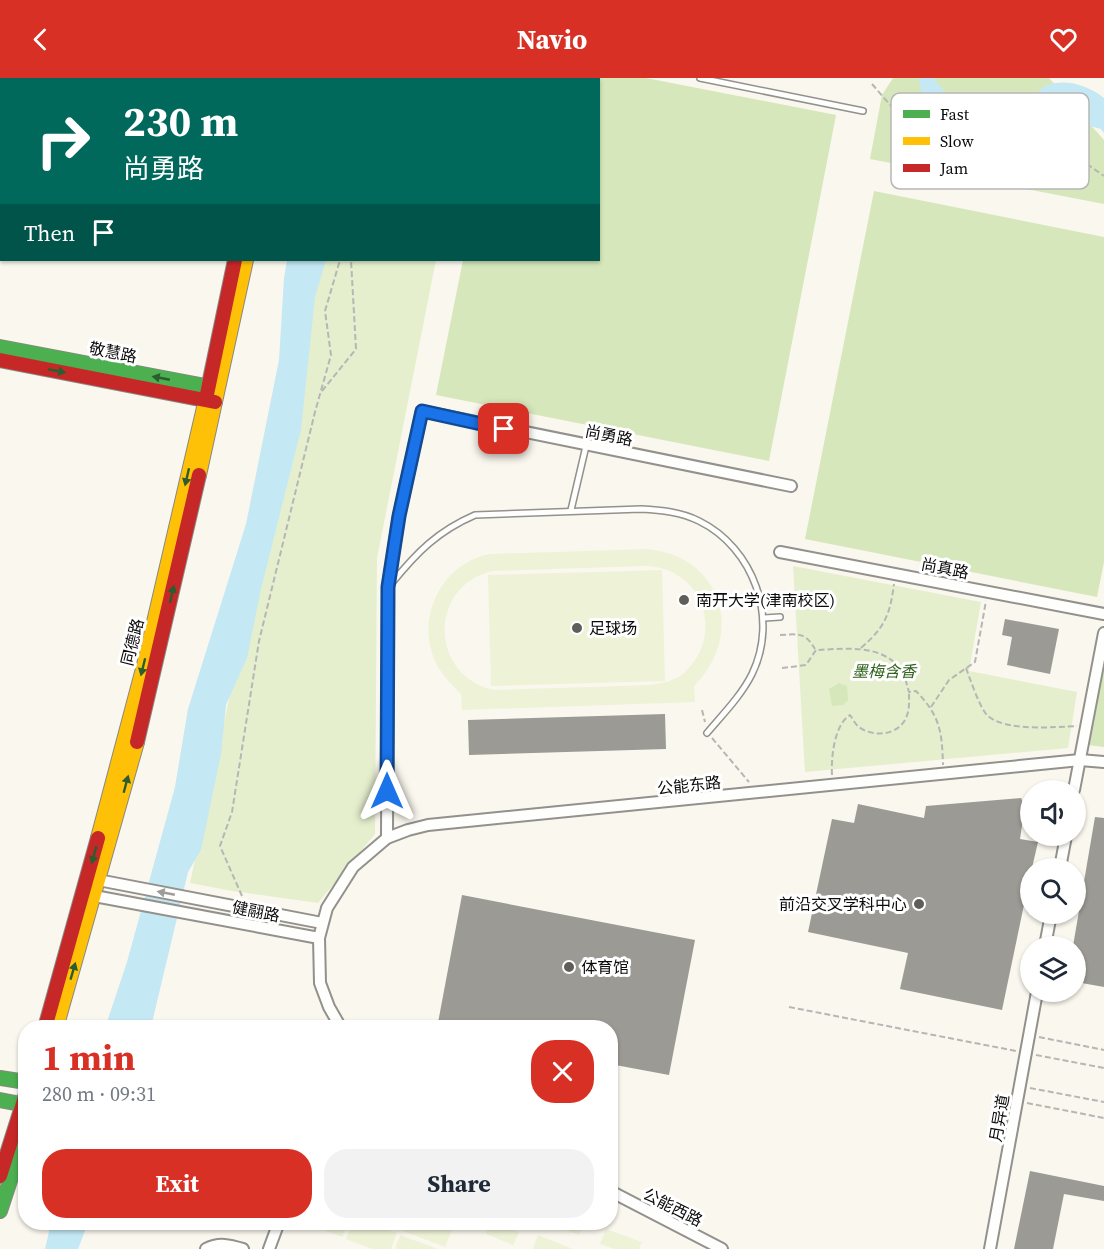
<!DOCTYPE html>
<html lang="en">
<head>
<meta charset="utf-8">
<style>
  body { margin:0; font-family:"Source Serif 4","Noto Sans SC",serif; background:#f2f2f3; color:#1f2937; height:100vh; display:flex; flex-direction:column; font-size:22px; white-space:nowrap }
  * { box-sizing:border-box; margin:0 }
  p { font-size:20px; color:#747a83 }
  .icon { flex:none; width:33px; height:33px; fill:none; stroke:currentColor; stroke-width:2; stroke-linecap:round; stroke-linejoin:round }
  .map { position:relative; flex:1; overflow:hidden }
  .side { position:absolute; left:18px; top:942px; width:600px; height:210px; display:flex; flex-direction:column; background:#fff; border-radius:24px; box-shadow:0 2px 4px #0004 }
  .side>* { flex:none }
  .banner { position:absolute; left:0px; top:0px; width:600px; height:183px; box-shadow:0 2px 4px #0004; background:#00695c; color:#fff; overflow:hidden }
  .buttons { position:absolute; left:1020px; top:702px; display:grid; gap:12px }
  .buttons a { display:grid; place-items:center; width:66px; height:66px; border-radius:50%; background:#fff; box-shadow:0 2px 4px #0004; font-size:30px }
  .pin { position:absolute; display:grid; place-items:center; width:51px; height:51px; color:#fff; margin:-26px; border-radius:12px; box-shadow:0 3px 9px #0006 }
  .me { position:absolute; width:66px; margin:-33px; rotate:0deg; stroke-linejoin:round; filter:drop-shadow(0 0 4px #0008) }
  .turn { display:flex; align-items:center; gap:21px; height:126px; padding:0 24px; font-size:27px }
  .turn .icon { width:78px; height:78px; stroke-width:2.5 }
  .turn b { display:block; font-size:42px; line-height:51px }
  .then { display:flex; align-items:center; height:57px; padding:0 24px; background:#0003; gap:12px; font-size:22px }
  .round { display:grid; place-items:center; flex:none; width:63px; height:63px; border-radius:24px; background:#f2f2f3 }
  .headline { display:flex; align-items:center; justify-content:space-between; height:102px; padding:0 24px }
  h1 { font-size:36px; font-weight:700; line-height:45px; color:#d93025 }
  .action { display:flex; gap:12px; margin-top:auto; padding:12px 24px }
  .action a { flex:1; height:69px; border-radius:24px; background:#d93025; color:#fff; font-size:24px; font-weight:700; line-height:69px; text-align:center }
  .action a+a { background:#f2f2f3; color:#1f2937 }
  header { display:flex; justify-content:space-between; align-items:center; height:78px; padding:0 24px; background:#d93025; color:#fff; font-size:27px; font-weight:700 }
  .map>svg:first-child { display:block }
  .green { fill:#e5efce }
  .forest { fill:#d6e7bb }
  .pitch { fill:#eef3d7; fill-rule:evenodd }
  .water { fill:#c4e8f4 }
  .building { fill:#9c9a94 }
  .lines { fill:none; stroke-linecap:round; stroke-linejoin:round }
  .lane-casing { stroke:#93918d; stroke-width:8 }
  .street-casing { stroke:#93918d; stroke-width:14 }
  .fast-casing { stroke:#898884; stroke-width:16 }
  .slow-casing { stroke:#898884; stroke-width:16 }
  .jam-casing { stroke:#898884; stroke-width:16 }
  .path { stroke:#b7b6b5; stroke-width:2; stroke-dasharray:6 3; stroke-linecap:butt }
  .lane { stroke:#fefefc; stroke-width:5 }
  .street { stroke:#fefefc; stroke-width:10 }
  .fast { stroke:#4caf50; stroke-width:14 }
  .slow { stroke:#ffc107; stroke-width:14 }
  .jam { stroke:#c62828; stroke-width:14 }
  .oneway { fill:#2c5d2e }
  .oneway2 { fill:#9d9d9c }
  .route-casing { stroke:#114b97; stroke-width:15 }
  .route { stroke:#1a73e8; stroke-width:10 }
  .poi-dot { fill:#5f5e5a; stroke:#fff; stroke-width:2 }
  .labels { text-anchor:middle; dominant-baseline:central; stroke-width:6; stroke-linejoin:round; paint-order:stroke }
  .street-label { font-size:16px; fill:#0b0b0b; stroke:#fff }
  .poi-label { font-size:16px; fill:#0b0b0b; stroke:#fff; text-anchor:start }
  .park-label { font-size:16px; font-style:italic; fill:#2f631b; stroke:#fff }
  .key { fill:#fff; stroke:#b6b6b6; stroke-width:1.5 }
  .key-label { font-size:16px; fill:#0b0b0b }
</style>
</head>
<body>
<header><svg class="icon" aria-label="back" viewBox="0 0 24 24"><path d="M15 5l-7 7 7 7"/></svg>Navio<svg class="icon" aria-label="heart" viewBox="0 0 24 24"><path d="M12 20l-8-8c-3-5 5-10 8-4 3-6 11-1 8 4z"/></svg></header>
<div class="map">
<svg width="1104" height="1171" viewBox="0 0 1104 1171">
  <rect width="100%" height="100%" fill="#faf7ee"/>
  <!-- green -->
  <g class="green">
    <path d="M322,182H436L377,480L375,756L318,825L232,813L190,805Z"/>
    <path d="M793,488L981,524L969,593L1077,614L1068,670L805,694Z"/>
  </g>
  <!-- forest -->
  <g class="forest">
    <path d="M498,0H646L836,37L769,383L436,317L463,182H598V2L498,1Z"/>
    <path d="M893,0H1049L1104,62V126L870,81L882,17Z"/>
    <path d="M874,113L1104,159V484L1097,519L805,461Z"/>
    <path d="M1104,585V669L1088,667Z"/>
    <path d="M839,605L847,608L848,622L843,627L832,628L829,611Z"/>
  </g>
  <!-- pitch -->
  <g class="pitch">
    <path d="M647,471C722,478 746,556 694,608L695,624L462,632L461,616C449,604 437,592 432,575C418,532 446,484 490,476ZM645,488C703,489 726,557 684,595C675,603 663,605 650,607L494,612C429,598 428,507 493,493Z"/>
    <path d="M662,492L665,603L491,608L488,497Z"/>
    <path d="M305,1145H348L342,1159Z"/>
    <path d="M353,1145H370L397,1155L391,1171H372L346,1161Z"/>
    <path d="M406,1145H448L454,1147L445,1169L403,1153Z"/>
    <path d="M490,1145H496L519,1154L513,1167L486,1156Z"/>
    <path d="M548,1145H584L579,1157Z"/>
    <path d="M606,1151L642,1164L639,1171H614L600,1166Z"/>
    <path d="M400,1157L438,1171H395Z"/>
    <path d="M538,1157L573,1171H533Z"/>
  </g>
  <!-- water -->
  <g class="water">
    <path d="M919,0H934C948,23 960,19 983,23C994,25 1004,30 1015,32C1027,26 1035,16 1045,8C1065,0 1087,7 1104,20V55L1101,51L1086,47L1044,39L1021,45L1001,44C996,40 992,36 985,34C977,32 969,35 961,35C935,35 921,27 919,0Z"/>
    <path d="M287,182H326L315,219L301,352L261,511L247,580L226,627L221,676L201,772L188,794L151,949L105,950L127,884L175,709L188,631L246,446L279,282L284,200Z"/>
    <path d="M51,1145H88L78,1171H45Z"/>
  </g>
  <!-- building -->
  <g class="building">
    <path d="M1005,541L1059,551L1050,596L1007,587L1012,559L1002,557Z"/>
    <path d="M665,636L666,671L469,677L468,642Z"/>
    <path d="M1021,720L1025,728L1020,761L1038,764L1032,790H1030V798L1002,932L900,911L908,875L808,854L832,741L854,745L858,726L924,740L926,728Z"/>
    <path d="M1095,739L1104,740V909L1076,904V868H1073Z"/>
    <path d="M462,817L695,862L669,997L610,986V950H437Z"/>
    <path d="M1030,1093L1104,1108V1123L1064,1116L1053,1171H1014Z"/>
  </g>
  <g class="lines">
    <!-- lane casing -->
    <g class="lane-casing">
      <g id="lane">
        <path d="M700,0L863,33"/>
        <path d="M571,432L586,368"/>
        <path d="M392,505C417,474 438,453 475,437L641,431C661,432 681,434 699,443C754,470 779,541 752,596C741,618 723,636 707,655"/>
        <path d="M764,540L780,539"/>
      </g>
    </g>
    <!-- street casing -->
    <g class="street-casing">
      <g id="street">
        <path d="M780,474L1104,536"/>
        <path d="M1074,712L1104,555"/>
        <path d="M387,760L388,509L399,438L422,333L791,408"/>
        <path d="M1060,790L1066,758"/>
        <path d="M93,801L322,845"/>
        <path d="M89,817L319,860"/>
        <path d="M1045,868L1051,836"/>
        <path d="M341,950L329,929L320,905L319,860L327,830L353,789L387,760L408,752L428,747L1080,682L1104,684"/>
        <path d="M610,1113L722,1171"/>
        <path d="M206,1171C219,1164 230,1167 243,1171"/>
        <path d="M269,1171L279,1144"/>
        <path d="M990,1171L1037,914"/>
      </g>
    </g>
    <!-- fast casing -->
    <g class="fast-casing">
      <g id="fast">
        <path d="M270,2L271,0"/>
        <path d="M0,269L216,310"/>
        <path d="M0,1000L26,1004"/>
        <path d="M0,1022L26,1027"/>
        <path d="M0,1133L26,1054"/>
      </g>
    </g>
    <!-- slow casing -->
    <g class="slow-casing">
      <g id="slow">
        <path d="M199,397L246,182"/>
        <path d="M98,760L144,587L206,321"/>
        <path d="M56,950L137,664"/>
      </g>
    </g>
    <!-- jam casing -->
    <g class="jam-casing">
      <g id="jam">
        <path d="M0,282L215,324"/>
        <path d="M206,321L235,182"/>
        <path d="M137,664L199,397"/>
        <path d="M45,950L98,760"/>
        <path d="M0,1098L26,1016"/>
      </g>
    </g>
    <!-- path -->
    <g class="path">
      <path d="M389,2V0"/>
      <path d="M872,6L912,52L950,72L996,70L1058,75L1087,86L1104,98"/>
      <path d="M322,313L356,271L351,182"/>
      <path d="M780,557C799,556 805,554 815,571"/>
      <path d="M861,570C885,549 890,537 894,506"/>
      <path d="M782,590L806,587L816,572C844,571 882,565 901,592C905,597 907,608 909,614L916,613C940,638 942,653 943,687"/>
      <path d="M966,590C970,601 980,630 987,637C1004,654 1055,649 1077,648"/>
      <path d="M931,629L949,602L975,584L986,523"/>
      <path d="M702,632L705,644"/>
      <path d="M712,660L749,704"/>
      <path d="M832,697C831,680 834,647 850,637C853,641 855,646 859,649C872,659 896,658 905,642C910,633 909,624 909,614"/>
      <path d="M242,818L220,768L232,734L259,563L315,334L331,277L325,233L340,182"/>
      <path d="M789,929L1016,973"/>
      <path d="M1039,959L1104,972"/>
      <path d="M1036,977L1104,990"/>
      <path d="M1030,1010L1104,1024"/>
      <path d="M1027,1025L1104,1040"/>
    </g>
    <!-- lane -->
    <use href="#lane" class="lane"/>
    <!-- street -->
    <use href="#street" class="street"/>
    <!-- fast -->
    <use href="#fast" class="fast"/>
    <!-- slow -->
    <use href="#slow" class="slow"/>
    <!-- jam -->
    <use href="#jam" class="jam"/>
  </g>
  <!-- one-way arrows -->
  <defs><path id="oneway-solid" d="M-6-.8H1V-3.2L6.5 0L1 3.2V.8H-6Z" transform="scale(1.5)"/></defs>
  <g class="oneway">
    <use href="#oneway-solid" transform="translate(57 293) rotate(11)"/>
    <use href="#oneway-solid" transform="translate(161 300) rotate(-169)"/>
    <use href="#oneway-solid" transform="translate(187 399) rotate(103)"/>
    <use href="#oneway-solid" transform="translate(172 516) rotate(-77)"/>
    <use href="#oneway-solid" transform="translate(143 589) rotate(104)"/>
    <use href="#oneway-solid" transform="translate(126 706) rotate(-75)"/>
    <use href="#oneway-solid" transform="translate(94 777) rotate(105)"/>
    <use href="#oneway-solid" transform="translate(73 893) rotate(-74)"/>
  </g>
  <use class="oneway2" href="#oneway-solid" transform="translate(166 815) rotate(-169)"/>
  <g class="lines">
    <!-- route casing -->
    <g class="route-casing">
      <path id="route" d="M387,713L388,509L399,438L422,333L504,351"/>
    </g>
    <!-- route -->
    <use href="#route" class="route"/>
  </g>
  <!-- markers -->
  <g class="poi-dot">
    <circle cx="684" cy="522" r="6"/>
    <circle cx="577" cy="550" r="6"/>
    <circle cx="919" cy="826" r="6"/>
    <circle cx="569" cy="889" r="6"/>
  </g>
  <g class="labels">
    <!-- street labels -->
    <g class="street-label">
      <text transform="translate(113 274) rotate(11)">敬慧路</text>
      <text transform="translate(609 357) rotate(11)">尚勇路</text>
      <text transform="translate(945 490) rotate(11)">尚真路</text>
      <text transform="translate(132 564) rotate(-76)">同德路</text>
      <text transform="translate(689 707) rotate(-6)">公能东路</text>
      <text transform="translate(256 833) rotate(11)">健翮路</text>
      <text transform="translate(999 1040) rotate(-80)">月异道</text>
      <text transform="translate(673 1129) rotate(27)">公能西路</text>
    </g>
    <!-- poi labels -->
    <g class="poi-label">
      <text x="696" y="522">南开大学(津南校区)</text>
      <text x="589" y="550">足球场</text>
      <text x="907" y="826" text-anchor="end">前沿交叉学科中心</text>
      <text x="581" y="889">体育馆</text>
    </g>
    <!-- park labels -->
    <g class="park-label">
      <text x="884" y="593">墨梅含香</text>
    </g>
  </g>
  <!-- legend -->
  <rect x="891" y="15" width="198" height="96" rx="9" class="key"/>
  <rect x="903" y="32" width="27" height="8" fill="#4caf50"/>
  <rect x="903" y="59" width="27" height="8" fill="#ffc107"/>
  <rect x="903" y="86" width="27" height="8" fill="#c62828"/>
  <g class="key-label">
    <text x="940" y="42">Fast</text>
    <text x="940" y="69">Slow</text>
    <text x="940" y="96">Jam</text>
  </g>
</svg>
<div class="buttons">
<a><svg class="icon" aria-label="sound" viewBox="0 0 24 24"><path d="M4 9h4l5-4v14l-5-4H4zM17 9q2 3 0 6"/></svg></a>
<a><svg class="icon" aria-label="search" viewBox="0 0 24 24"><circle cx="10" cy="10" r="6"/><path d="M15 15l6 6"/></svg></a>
<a><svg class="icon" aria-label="layers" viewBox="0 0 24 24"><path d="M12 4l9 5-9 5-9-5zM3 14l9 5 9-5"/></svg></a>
</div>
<div class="pin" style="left:504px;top:351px;background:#d93025"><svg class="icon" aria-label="arrive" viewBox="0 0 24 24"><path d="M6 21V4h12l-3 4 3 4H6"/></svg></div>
<svg class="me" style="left:387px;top:713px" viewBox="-20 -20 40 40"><path d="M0-17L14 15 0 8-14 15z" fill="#1a73e8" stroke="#fff" stroke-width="4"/></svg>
<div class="banner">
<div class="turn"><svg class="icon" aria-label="right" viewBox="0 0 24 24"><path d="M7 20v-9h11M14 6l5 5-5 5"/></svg><div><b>230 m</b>尚勇路</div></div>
<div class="then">Then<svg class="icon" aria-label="arrive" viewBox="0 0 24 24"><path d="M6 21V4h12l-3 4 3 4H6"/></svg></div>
</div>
<section class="side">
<div class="headline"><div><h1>1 min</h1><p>280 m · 09:31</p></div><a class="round" style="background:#d93025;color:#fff"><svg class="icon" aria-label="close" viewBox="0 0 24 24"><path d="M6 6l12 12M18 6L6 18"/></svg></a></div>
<div class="action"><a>Exit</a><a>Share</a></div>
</section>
</div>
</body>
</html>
